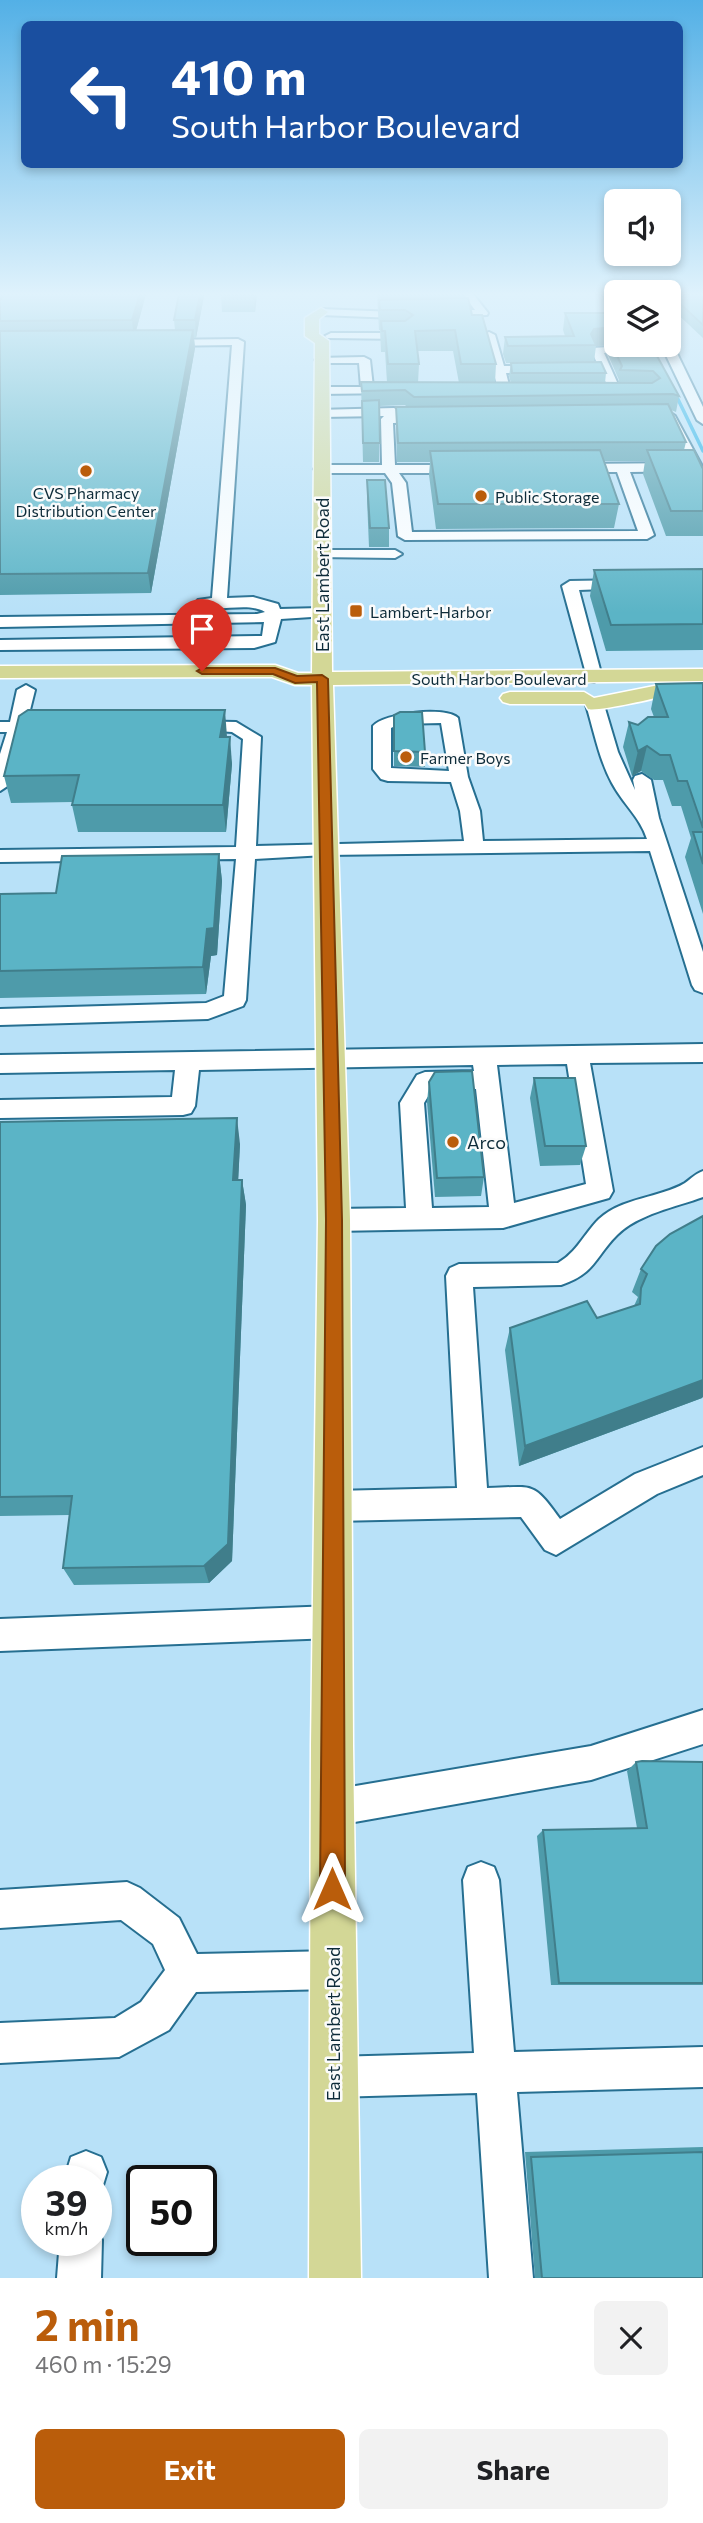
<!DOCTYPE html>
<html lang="en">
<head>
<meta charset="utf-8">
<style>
  body { margin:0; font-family:Commissioner,sans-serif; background:#f2f2f2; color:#202124; height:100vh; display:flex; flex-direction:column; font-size:26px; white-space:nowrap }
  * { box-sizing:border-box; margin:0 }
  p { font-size:23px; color:#757577 }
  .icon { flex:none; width:38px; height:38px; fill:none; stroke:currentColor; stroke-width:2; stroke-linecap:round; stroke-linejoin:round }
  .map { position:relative; height:2278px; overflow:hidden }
  .details { display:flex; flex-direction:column; background:#fff; flex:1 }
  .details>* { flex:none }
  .guide { position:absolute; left:21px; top:21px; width:662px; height:147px; border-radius:10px; box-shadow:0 4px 10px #0003; background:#1a4fa0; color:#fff; overflow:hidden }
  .controls { position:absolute; left:604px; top:189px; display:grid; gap:14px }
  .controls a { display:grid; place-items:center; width:77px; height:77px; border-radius:10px; background:#fff; box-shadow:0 4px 10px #0003; font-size:35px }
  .speed { position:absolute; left:21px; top:2165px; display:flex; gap:14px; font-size:35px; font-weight:700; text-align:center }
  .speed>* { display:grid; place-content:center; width:91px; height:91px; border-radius:50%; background:#fff; box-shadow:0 4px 10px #0003; line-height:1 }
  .speed small { font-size:18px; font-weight:400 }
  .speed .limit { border:4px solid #111; border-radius:10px; background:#fff; color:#111 }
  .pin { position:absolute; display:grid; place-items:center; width:60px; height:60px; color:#fff; margin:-72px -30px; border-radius:50% 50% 50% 0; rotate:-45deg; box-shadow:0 0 7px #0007 }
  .pin .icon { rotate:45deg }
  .me { position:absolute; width:77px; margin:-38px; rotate:0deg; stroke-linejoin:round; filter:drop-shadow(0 0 5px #0008) }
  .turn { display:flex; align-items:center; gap:24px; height:147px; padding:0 35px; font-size:32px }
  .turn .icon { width:91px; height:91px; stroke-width:2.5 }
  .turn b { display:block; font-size:49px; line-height:60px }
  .round { display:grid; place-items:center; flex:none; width:74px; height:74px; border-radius:10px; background:#f2f2f2 }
  .head { display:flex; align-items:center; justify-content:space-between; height:119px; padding:0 35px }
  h1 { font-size:42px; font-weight:700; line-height:52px; color:#ba5d0b }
  .primary-button { display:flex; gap:14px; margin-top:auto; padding:14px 35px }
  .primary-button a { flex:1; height:80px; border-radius:10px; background:#ba5d0b; color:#fff; font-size:28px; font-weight:700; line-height:80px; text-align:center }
  .primary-button a+a { background:#f2f2f2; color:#202124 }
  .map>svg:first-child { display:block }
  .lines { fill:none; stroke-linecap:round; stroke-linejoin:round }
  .stream { stroke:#13aae4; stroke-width:3.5 }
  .minor-casing { stroke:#266f91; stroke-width:4 }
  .major-casing { stroke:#fff; stroke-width:3 }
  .minor { fill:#fff; fill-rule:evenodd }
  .major { fill:#d3d796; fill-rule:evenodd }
  .wall { fill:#4e9baa; fill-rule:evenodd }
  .shaded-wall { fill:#407e8b }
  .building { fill:#5bb4c6; stroke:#407e8b; stroke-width:2 }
  .route { fill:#ba5d0b; stroke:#793c07; stroke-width:2 }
  .poi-dot { fill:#ba5d0b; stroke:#fbfbfb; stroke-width:2.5 }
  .labels { text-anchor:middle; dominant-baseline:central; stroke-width:5; stroke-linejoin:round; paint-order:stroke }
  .far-poi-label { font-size:16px; fill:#0d2b39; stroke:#fbfbfb; text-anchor:start }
  .far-street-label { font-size:16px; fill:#0d2b39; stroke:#fbfbfb }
  .street-label { font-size:18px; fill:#0d2b39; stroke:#fbfbfb }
  .poi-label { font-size:18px; fill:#0d2b39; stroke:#fbfbfb; text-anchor:start }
</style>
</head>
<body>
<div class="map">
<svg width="703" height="2278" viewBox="0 0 703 2278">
  <rect width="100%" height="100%" fill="#b8e1f8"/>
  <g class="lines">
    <!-- stream -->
    <path class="stream" d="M674,391L703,451"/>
    <!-- minor casing -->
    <g class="minor-casing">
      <g id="minor">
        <path d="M463,294H473L488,313L487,315L395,318L321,315L316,312L321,309L395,312L475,310Z"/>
        <path d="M603,294H613L616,305H608Z"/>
        <path d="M489,332L495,335L504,366L598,365L591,350L593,348L640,345L645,348L639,351L604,353L617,382L615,385H607L601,372L506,373L509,385L503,389L497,385L483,335Z"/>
        <path d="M331,333H404L410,336L404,339L327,338L325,336Z"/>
        <path d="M238,339L244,342L227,598L253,597L278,604L280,609L321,608L329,613L327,616L281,619L275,642L254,648L0,650V640L262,636L264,622L0,627V617L257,614L265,612C246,600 211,616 196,603L198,600L212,598L232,345L160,346L154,343L160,340Z"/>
        <path d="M668,342L673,345L703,407V424L697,420L661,345H668Z"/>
        <path d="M364,357L370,360L373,387L394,386L400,390L398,393L318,394V388L322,387H361L359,363H321L315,360L317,358Z"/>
        <path d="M394,408L400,412L397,415L430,414L436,418L430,422L393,423L395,465H461L468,469L461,473H399L406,483L412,532L638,531L617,472H574L567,468L574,464L688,463L663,416L669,412L675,416L703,468L697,471L630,472L654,535L647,539L405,540L398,536L392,483L385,473H321L314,469L321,465H382L381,419L384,416L321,417L317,416V410Z"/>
        <path d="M321,550H395L402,554L395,558L316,557L314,554L316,551Z"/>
        <path d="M626,580L634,585L631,588L579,590L602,677L594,682L588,681L562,586L570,581Z"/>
        <path d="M26,685L35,690L27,722L42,723L45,727L42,731L24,732L9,785L0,791V754L7,732H0V722H10L17,690Z"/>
        <path d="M595,700L604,705L618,752L635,790L633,780L635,776L642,774L651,780L659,818L703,952V993L695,990L692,985L650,851L325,855L255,859L246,1000L243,1006L208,1019L0,1025V1009L206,1003L224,996L236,859L0,862V850L236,847L243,739L232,732L189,729L186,725L189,721L236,722L261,737L256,846L464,841L460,811L451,782L388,781L381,779L373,769V726C384,713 446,706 458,718L468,777L480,811L483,841L647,839C640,817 623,804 612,783C599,759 594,731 586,705ZM441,723L449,771L391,768V728L399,724Z"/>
        <path d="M703,1044V1062L590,1063L613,1191L609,1198L503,1228L334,1231L325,1228L321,1220L325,1212L334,1209L406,1208L400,1103L417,1075L425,1072L474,1071L473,1065L199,1070L195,1106L191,1113L183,1115L0,1118V1100L172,1097L175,1070L0,1073V1055ZM567,1064L586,1184L514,1203L497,1065ZM476,1089L489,1207L432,1208L424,1103L432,1090Z"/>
        <path d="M703,1171V1197C676,1207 638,1214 617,1235C594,1258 596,1273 561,1285L473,1287L487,1488C534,1487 532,1480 560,1519L635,1474L703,1447V1475L657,1494L556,1555L545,1550L521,1517L334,1521L323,1517L319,1506L323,1495L334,1491L457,1488L446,1276L450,1268L459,1264L558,1263C577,1252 584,1234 599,1219C623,1197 660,1198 685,1183C692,1178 695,1174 703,1171Z"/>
        <path d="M333,1606L344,1611L349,1622L344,1633L333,1638L0,1651V1619Z"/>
        <path d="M703,1710V1744L591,1780L332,1826L319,1821L314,1808L319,1795L332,1790L591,1746Z"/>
        <path d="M481,1862L494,1867L499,1880L514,2052L703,2047V2087L517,2092L533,2278H489L477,2093L333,2097L319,2091L313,2077L319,2063L333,2057L474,2053L463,1880L468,1867Z"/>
        <path d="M127,1882L140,1888L179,1918L197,1954L333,1951L347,1956L352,1970L347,1984L333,1989L196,1992L169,2030L119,2057L0,2063V2023L115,2018L141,2002L165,1970L153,1944L121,1920L0,1928V1890Z"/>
        <path d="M86,2151L101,2157L107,2172L100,2195L96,2196V2180H64L71,2157Z"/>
        <path d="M96,2225L102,2240L101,2278H57L60,2240H96Z"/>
      </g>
    </g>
    <!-- major casing -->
    <g class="major-casing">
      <g id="major">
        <path d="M321,308L328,312L319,319V334L329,341L332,672L703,669V681L333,685L350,1220L353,1745L361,2278H309L311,1745L318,1220L312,685H295L272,677L0,678V666L275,665L298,673H312L315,343L305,336V318Z"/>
        <path d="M659,685L666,687L669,691L666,695C654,699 596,712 588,709L585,704H510L503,702L500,698L503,694L510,692H584L594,698Z"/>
      </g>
    </g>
    <!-- minor -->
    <use href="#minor" class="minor"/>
    <!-- major -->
    <use href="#major" class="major"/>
  </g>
  <!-- wall -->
  <g class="wall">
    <path d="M146,294L136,331L175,330L174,320L204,296L196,338H194L195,348L151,593L0,595V321Z"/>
    <path d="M221,294H257L255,312H222Z"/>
    <path d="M377,294H465V298L472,315L496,364L495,383H511L509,376L511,363H506L503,354L505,337L565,336L563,330L565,313L616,345H651L679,396L676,412L671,410L686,442L684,450L703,469V536H666L643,474L645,461H603L619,504L614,528L436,529L429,475L430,462H397L396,426V407H407L405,405L379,406V462H363L361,382H387L385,352H381L380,330H379ZM610,345L608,355L619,380L618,383H605L606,373L594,362L596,346ZM417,351H453L459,383H418L419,364Z"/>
    <path d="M668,294H703V338L672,309H668Z"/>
    <path d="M367,480L389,528V547H369L367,499Z"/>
    <path d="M703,569V650L606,651L590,596L594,570Z"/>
    <path d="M703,683V914L685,857L691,838L681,806H672L663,780H654L641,771L632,776L623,747L629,722L638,725L654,717L651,709L656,684Z"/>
    <path d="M394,715L425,752V767L394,766Z"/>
    <path d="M227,737L232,764L226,832H78L72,805L73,802L11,803L4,776Z"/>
    <path d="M219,854L222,881L217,955L211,956L206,994L0,998V894L56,893Z"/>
    <path d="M534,1078L586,1146L580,1165L540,1166L530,1098Z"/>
    <path d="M429,1082L484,1177L481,1196L435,1197L427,1102Z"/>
    <path d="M0,1122L240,1144L238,1180H242L246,1205L232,1561L209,1583L74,1585L63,1568L70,1515L0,1516Z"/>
    <path d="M656,1246L702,1398L519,1466L505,1350L510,1328L597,1318L634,1306L638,1297L632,1292L641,1269Z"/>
    <path d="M636,1762H703V1985H551L537,1836L543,1830L637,1828L627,1771Z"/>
    <path d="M703,2147V2278H535L525,2152Z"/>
  </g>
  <!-- shaded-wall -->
  <g class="shaded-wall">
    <path d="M140,294H146L134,338L132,320Z"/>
    <path d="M200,294H204V296L196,338L195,320Z"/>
    <path d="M255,294H257L255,312L254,295Z"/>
    <path d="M616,327V344L610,341V345L596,346L591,334L594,329Z"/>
    <path d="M193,330L195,348L151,593L148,573Z"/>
    <path d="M225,710L227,737L223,764L220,737Z"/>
    <path d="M230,737L232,764L226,832L223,805Z"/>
    <path d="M647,746L641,771L632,776L638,751Z"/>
    <path d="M219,854L222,881L217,955L211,956L206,994L203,967L207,929Z"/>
    <path d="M237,1118L240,1144L237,1205L233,1180Z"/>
    <path d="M242,1180L246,1205L232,1561L209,1583L204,1566Z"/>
    <path d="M703,1380V1397L702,1398L519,1466L525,1446Z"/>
  </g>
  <!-- building -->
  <g class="building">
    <path d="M3,294H140L132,320L0,321V301Z"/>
    <path d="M179,294H200L195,320H174Z"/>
    <path d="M221,294H255L254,295H221Z"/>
    <path d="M668,294H703V325L674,298H668Z"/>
    <path d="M468,298L472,315H482L496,364H461L455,330L415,331L419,364H388L385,331H382L381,321H405L413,315L405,310H380L379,300Z"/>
    <path d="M565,313H616V327L594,329L591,334L596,345L508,346L505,337L574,336Z"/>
    <path d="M193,330L148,573L0,574V331Z"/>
    <path d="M616,340V345H651L679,396L673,394L414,397L405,390L362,391L361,382L652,383L660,378L653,371L620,370L622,366L610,341Z"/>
    <path d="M601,362L606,373H512L511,363Z"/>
    <path d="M379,400L380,443H363L362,401Z"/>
    <path d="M668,404L686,442L398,443L396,407Z"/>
    <path d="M600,450L619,504H438L430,451Z"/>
    <path d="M647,450H694L703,469V511H671Z"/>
    <path d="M367,480H385L389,528H370Z"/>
    <path d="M703,569V624L611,625L594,570Z"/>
    <path d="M703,683V828L687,781H678L670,755H660L647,746L638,751L629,722L638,725L648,717H668L656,684Z"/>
    <path d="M28,710H225L220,737H230L223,805H72L79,775L4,776L19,716Z"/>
    <path d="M400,712H422L425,752L394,751V715Z"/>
    <path d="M693,832H703V864Z"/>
    <path d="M219,854L214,928L207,929L203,967L0,971V894L56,893L62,856Z"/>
    <path d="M472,1071L484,1177L437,1178L429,1082L435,1072Z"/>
    <path d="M534,1078H575L586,1146H545Z"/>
    <path d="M237,1118L233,1180H242L228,1544L204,1566L63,1568L72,1496L0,1497V1122Z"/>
    <path d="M703,1216V1380L525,1446L510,1328L587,1301L597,1318L640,1304L641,1288L647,1274L641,1269L656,1246L670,1234Z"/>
    <path d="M642,1761L703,1762V1983H559L543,1830L647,1828L636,1762Z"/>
    <path d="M703,2152V2278H542L531,2157Z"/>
  </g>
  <!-- sky -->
  <linearGradient id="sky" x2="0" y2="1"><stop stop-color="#53b0e6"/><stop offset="0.48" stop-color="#dff2fc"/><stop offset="1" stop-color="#dff2fc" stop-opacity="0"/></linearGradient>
  <rect width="703" height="613" fill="url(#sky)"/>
  <!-- route -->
  <path class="route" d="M275,668L297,676L322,675L328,679L342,1220L345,1889L341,1898L332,1901L324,1898L320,1889L326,1220L317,682L295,683L273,674H202L197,671L202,668Z"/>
  <!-- markers -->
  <g class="poi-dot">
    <circle cx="86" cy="471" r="7"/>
    <circle cx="481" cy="496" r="7"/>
    <rect x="349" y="604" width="14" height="14" rx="3.5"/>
    <circle cx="406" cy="757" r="7"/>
    <circle cx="453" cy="1142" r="7"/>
  </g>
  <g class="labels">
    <!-- far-poi labels -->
    <g class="far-poi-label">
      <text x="86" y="492" text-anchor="middle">CVS Pharmacy<tspan x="86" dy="18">Distribution Center</tspan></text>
      <text x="495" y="496">Public Storage</text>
      <text x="370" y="611">Lambert-Harbor</text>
      <text x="420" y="757">Farmer Boys</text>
    </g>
    <!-- far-street labels -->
    <g class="far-street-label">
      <text x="499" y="678">South Harbor Boulevard</text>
    </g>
    <!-- street labels -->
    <g class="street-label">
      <text transform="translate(322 575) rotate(-90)">East Lambert Road</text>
      <text transform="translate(333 2024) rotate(-90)">East Lambert Road</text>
    </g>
    <!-- poi labels -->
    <g class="poi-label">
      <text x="467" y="1142">Arco</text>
    </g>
  </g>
</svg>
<div class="controls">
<a><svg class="icon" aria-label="sound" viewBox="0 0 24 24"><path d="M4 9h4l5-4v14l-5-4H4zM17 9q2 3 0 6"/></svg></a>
<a><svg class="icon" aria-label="layers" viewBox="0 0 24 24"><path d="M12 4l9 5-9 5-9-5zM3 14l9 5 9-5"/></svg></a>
</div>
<div class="speed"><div>39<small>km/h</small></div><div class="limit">50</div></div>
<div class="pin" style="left:202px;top:671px;background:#d93025"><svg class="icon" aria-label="arrive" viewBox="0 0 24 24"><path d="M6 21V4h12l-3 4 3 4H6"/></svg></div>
<svg class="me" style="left:332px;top:1889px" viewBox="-20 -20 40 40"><path d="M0-17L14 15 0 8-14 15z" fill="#ba5d0b" stroke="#fff" stroke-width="4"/></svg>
<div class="guide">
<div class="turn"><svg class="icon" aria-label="left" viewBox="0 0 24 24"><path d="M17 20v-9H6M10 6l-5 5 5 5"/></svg><div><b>410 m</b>South Harbor Boulevard</div></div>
</div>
</div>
<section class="details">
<div class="head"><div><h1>2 min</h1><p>460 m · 15:29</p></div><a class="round"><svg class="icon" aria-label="close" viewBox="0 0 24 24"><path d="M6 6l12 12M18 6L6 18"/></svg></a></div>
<div class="primary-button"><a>Exit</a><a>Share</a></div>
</section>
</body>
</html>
